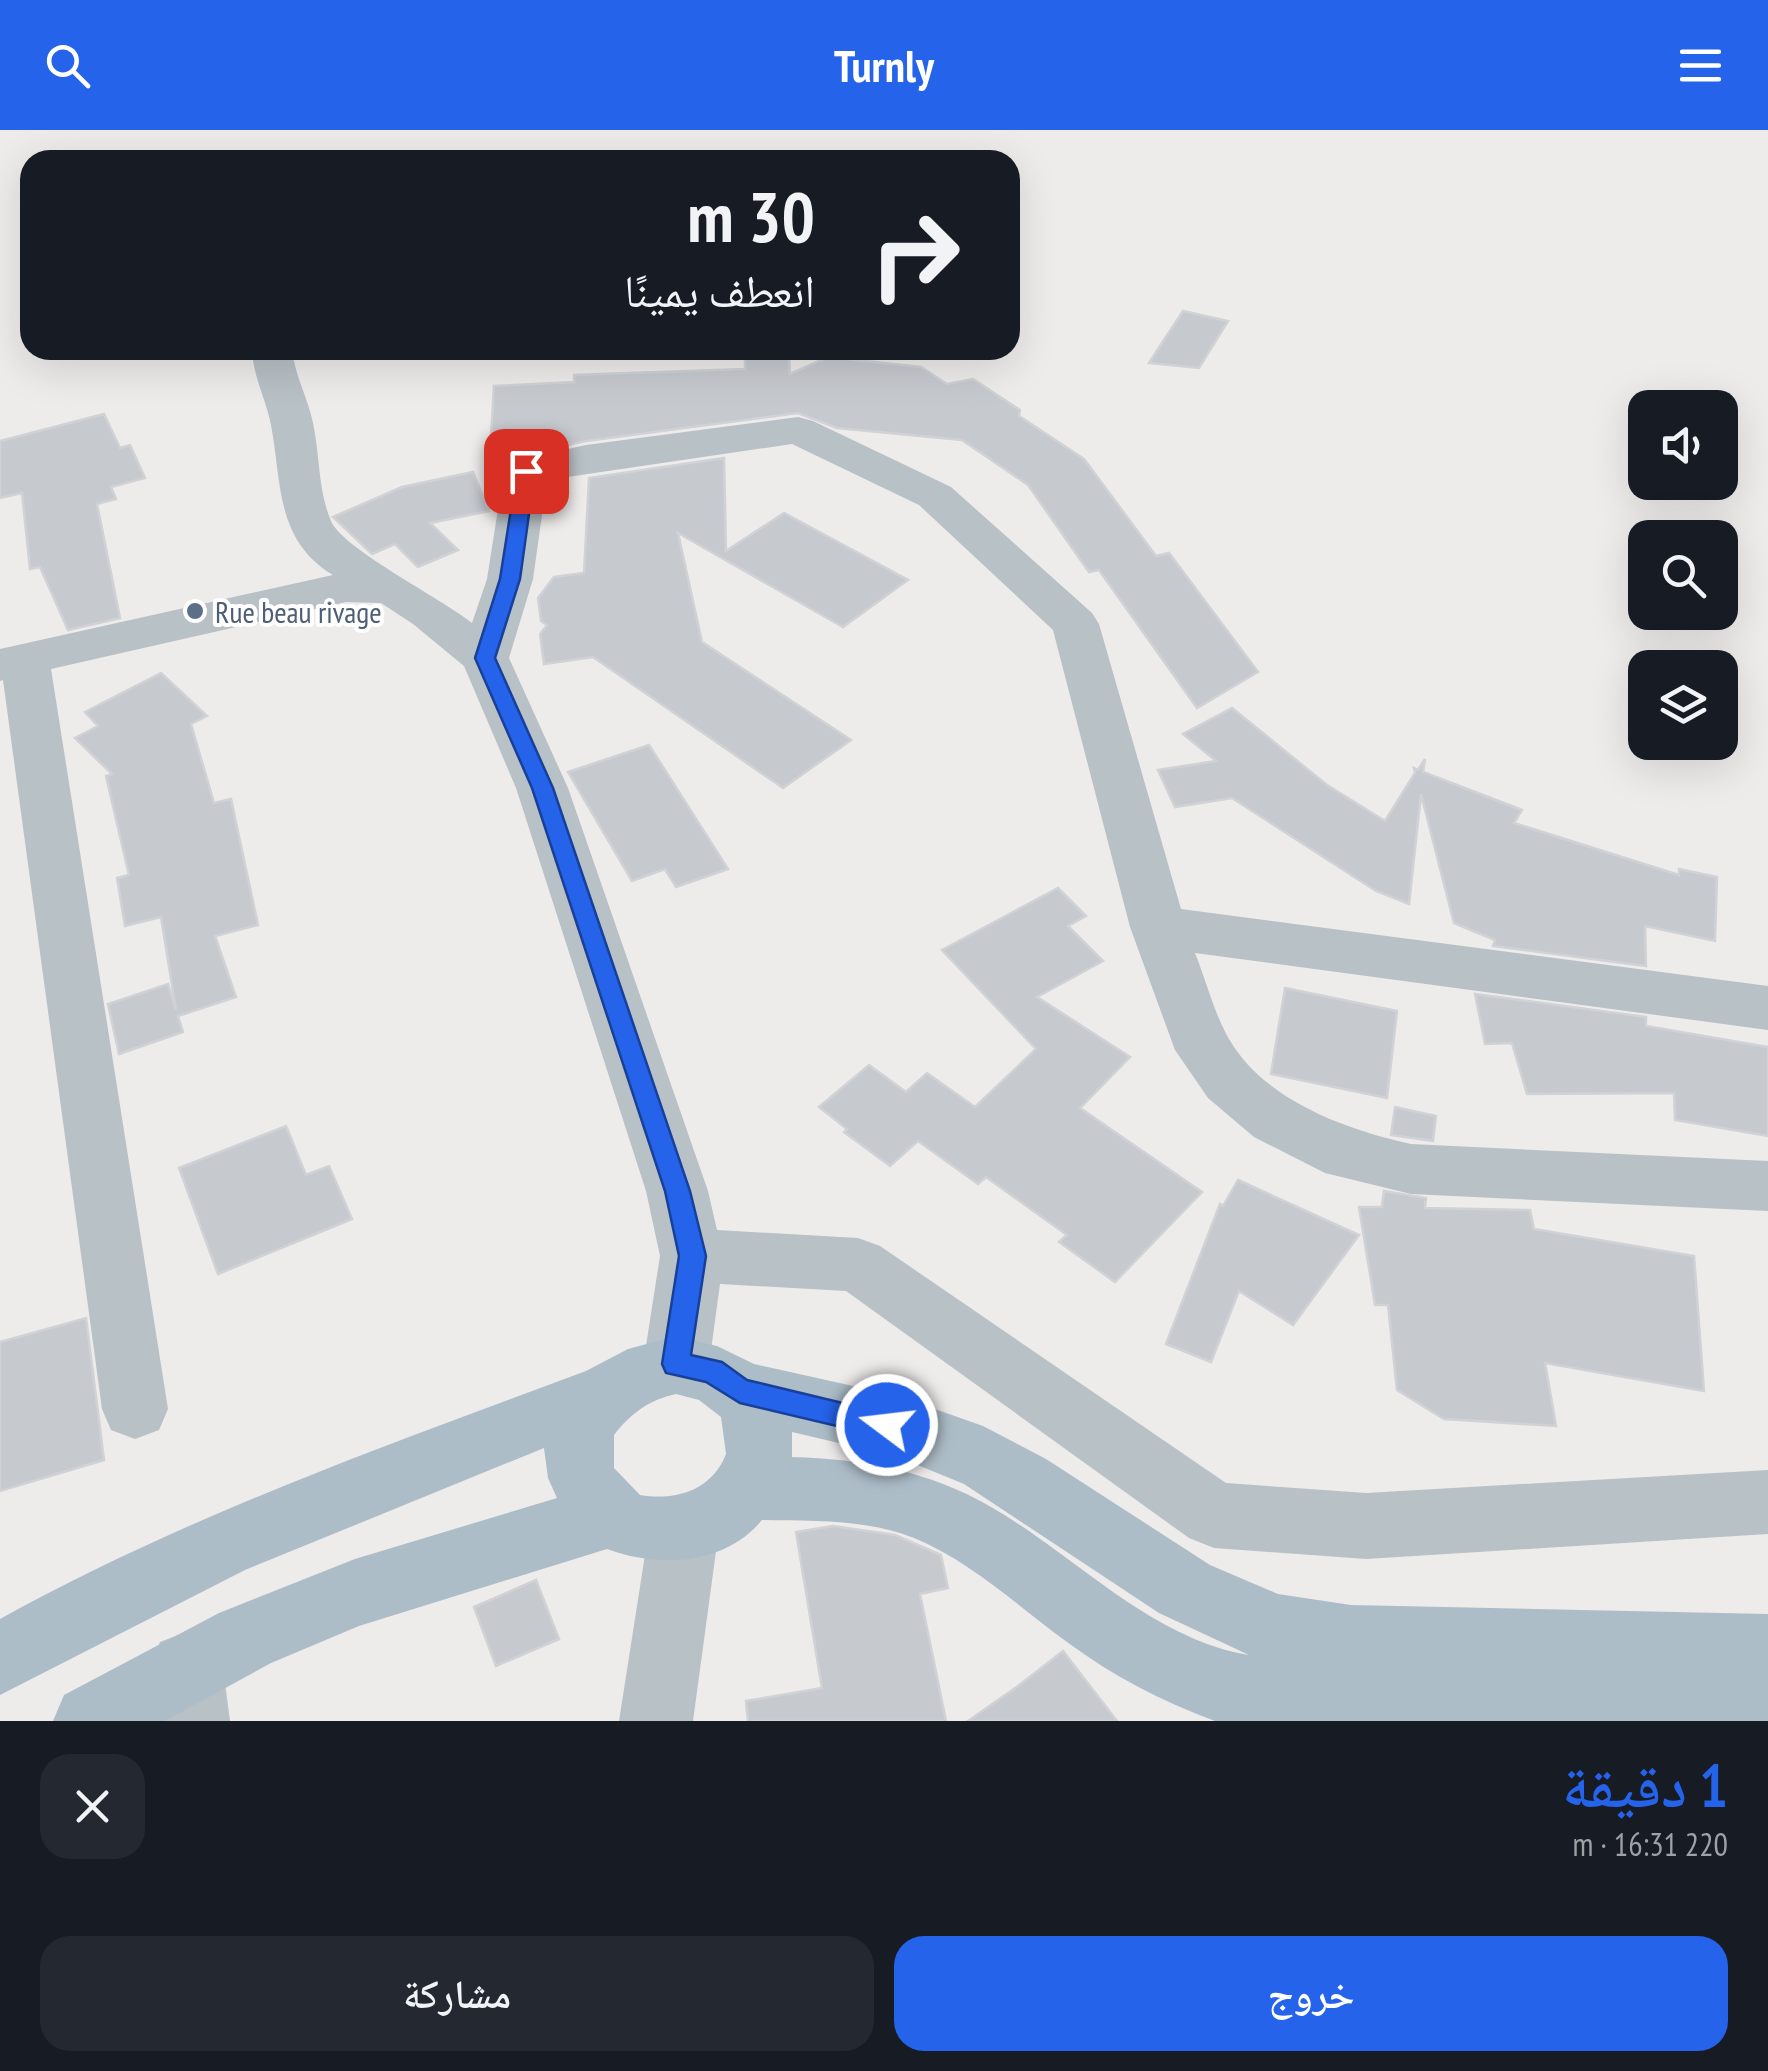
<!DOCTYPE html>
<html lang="ar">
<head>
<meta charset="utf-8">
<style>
  body { margin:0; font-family:"PT Sans Narrow","Noto Naskh Arabic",sans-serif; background:#242831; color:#f1f3f6; direction:rtl; height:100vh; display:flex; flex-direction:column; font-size:38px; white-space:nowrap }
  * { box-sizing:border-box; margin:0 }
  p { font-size:32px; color:#9ea1a6 }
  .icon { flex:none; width:55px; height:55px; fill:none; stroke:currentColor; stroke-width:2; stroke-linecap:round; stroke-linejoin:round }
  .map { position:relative; height:1591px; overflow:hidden; direction:ltr }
  .panel { display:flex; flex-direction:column; background:#171b24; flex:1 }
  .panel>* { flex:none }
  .hud { position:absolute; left:20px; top:20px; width:1000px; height:210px; border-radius:30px; box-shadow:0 10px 40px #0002; direction:rtl; background:#171b24; color:#f1f3f6; overflow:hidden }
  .tools { position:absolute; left:1628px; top:260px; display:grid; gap:20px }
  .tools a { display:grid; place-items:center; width:110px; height:110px; border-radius:20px; background:#171b24; box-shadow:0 10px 40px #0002; font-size:50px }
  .pin { position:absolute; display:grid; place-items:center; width:85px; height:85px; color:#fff; margin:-42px; border-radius:20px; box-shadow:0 5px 15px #0006 }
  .me { position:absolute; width:110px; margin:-55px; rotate:285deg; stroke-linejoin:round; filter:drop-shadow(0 0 8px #0008) }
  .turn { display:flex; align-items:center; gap:35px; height:210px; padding:0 40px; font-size:45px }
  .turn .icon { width:130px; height:130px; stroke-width:2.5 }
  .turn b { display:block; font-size:70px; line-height:85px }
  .round { display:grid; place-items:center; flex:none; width:105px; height:105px; border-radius:30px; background:#242831 }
  .summary { display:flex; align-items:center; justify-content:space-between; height:170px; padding:0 40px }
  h1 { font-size:60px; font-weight:600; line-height:75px; color:#2563eb }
  .cta { display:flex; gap:20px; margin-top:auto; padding:20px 40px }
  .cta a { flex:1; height:115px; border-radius:30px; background:#2563eb; color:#fff; font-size:40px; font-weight:600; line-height:115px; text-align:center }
  .cta a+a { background:#242831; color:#f1f3f6 }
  header { display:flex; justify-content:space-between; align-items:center; height:130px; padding:0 40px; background:#2563eb; color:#fff; font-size:45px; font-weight:600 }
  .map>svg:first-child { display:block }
  .building { fill:#c6c9ce; stroke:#d0d2d6; stroke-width:2.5 }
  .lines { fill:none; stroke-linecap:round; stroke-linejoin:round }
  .minor { fill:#b8c1c6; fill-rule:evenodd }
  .major { fill:#adbdc8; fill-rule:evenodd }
  .route { fill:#2563eb; stroke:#184099; stroke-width:2.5 }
  .service-dot { fill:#5c6f8a; stroke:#fff; stroke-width:4 }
  .labels { text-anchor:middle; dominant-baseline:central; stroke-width:8; stroke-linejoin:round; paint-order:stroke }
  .service-label { font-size:30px; fill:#4e5e75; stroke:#fff; text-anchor:start }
</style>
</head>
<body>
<header><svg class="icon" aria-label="menu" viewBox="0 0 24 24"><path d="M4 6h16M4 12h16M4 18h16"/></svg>Turnly<svg class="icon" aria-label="search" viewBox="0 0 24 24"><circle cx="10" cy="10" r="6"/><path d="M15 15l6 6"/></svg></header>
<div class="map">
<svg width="1768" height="1591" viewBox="0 0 1768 1591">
  <rect width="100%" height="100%" fill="#eeebeb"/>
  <!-- building -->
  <g class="building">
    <path d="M1183,181L1228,191L1199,238L1149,233Z"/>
    <path d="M789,225L790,244L828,227L921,237L947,254L973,249L1020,280L1019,286L1084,329L1156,426L1169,423L1258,542L1197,578L1099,440L1089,442L1028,355L962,310L837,298L798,283L586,311L545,320L490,323L494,256L574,252V245L745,239V227Z"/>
    <path d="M104,284L120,318L130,315L145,348L111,357L116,369L97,374L120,488L68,500L40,437L30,439L22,363L0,368V311Z"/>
    <path d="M724,328L726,421L784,383L908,450L843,497L678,403L702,512L851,610L783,658L593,527L544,534L540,504L547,495L541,491L538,468L554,447L584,443L589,348Z"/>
    <path d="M473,342L489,381L430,393L458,420L418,437L395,414L372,424L333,387L402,357Z"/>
    <path d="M161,543L207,586L191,594L214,673L231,669L258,795L215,806L236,867L178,886L183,902L119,924L108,874L168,854L176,880L161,787L125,796L117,748L129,745L106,646L112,644L75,608L98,596L85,582Z"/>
    <path d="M1232,578L1327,655L1385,691L1415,643L1414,638L1418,640L1425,629L1423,642L1522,680L1514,693L1679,745V739L1717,747L1715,811L1645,796L1646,836L1493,816L1495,810L1454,793L1421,664L1409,774L1376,761L1232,668L1175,677L1158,640L1216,631L1183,604Z"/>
    <path d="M649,615L728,739L676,757L665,739L632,751L568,642Z"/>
    <path d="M1058,758L1086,786L1068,796L1103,831L1037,867L1130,927L1080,978L1202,1062L1115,1152L1059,1112L1067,1105L986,1047L978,1054L918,1011L890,1036L844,1002L847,999L819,977L869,935L906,962L927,943L975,977L1036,919L942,820Z"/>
    <path d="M1285,858L1397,881L1387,968L1271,944Z"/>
    <path d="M1475,864L1646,887V896L1768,917V1006L1675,990L1674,963L1527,964L1512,913L1485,914Z"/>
    <path d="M1395,977L1436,986L1433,1011L1391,1005Z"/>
    <path d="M286,996L306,1045L329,1036L352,1089L218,1144L179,1038Z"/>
    <path d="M1238,1050L1359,1105L1293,1195L1239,1161L1211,1232L1166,1214L1220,1074L1223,1076Z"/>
    <path d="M1384,1061L1426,1068L1425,1078L1530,1080L1534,1099L1694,1126L1704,1261L1545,1233L1556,1296L1444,1289L1397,1260L1388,1175H1375L1359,1077H1382Z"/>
    <path d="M86,1188L104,1330L0,1361V1212Z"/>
    <path d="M833,1396L895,1405L941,1425L948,1458L920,1464L946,1591H748L746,1571L822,1558L796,1402Z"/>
    <path d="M536,1450L559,1509L496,1536L474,1477Z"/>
    <path d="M1063,1521L1117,1591H968L1018,1556Z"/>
  </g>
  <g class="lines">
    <!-- minor -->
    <g class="minor">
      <path d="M252,220H292C295,246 308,268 313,293C320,326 318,361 331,391C343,419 441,468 472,493L487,449L504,341L510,332L586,315L798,287L813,291L951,357L1092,483L1099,494L1181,779L1768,856V900L1195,823C1206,850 1214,883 1229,909C1264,970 1346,1000 1411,1014L1768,1031V1081L1411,1064L1325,1043L1254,1007L1208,968L1175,920L1130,797L1053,500L919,375L792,314L547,350L533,449L509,528L568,658L708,1061L717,1100L858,1108L880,1116L1226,1353L1366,1363L1768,1340V1404L1366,1429L1214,1418L1189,1408L846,1161L720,1154L709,1235L699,1256L676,1264L653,1256L643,1235L660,1126L646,1061L516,658L464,536L413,494L381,473L346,472L51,539L168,1279L159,1300L135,1309L111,1300L102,1279L3,550L0,551V519L333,445C275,410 282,353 271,295C266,269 253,246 252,220Z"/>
      <path d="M684,1366L709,1376L719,1399L693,1591H619L649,1399L659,1376Z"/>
      <path d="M186,1502L212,1512L223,1538L230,1591H156L149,1538L160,1512Z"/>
    </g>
    <!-- major -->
    <path class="major" d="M676,1206L717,1216L754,1234L898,1266L983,1296L1046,1329L1210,1435L1278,1464L1351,1475L1768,1484V1591H1215C1161,1571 1113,1546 1067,1512C1019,1477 969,1430 914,1408C867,1389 811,1391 762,1390C724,1436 658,1438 607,1419L359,1496L271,1533L165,1591H53L64,1565L219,1483L355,1429L557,1368L548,1348L544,1318L245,1440L0,1565V1489C186,1386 387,1315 586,1241L628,1219ZM676,1264L699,1270L721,1287L726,1324C712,1360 677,1371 640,1365L614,1338V1305C631,1283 649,1270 676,1264ZM792,1302L898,1327L964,1354L1159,1483L1249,1525C1151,1509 1075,1425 991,1377C930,1341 862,1329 792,1327Z"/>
  </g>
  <!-- route -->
  <path class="route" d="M526,335L535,341L520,449L495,528L553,658L690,1061L706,1126L691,1225L722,1232L747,1250L897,1286L901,1295L897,1304L887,1308L740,1273L706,1252L666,1243L662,1234L679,1126L665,1061L532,658L475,528L500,449L517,341Z"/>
  <!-- markers -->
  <circle class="service-dot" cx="195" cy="481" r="10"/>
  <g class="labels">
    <!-- service labels -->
    <g class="service-label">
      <text x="215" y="481">Rue beau rivage</text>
    </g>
  </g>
</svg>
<div class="tools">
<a><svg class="icon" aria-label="sound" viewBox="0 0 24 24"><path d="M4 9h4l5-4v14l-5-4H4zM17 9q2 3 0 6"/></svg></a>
<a><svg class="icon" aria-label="search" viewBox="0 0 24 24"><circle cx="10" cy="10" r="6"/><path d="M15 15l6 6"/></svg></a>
<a><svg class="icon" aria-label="layers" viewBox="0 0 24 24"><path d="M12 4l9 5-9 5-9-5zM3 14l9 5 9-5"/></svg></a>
</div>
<div class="pin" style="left:526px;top:341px;background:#d93025"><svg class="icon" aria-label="arrive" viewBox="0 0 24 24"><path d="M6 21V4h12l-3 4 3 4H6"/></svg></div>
<svg class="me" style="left:887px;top:1295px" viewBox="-20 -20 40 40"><circle r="17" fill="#2563eb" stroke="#fff" stroke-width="3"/><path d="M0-11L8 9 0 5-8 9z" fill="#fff"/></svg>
<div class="hud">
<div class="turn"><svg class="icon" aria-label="right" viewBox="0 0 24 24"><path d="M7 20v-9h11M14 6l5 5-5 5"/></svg><div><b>30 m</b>انعطف يمينًا</div></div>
</div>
</div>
<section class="panel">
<div class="summary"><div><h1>1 دقيقة</h1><p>220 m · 16:31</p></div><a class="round"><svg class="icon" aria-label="close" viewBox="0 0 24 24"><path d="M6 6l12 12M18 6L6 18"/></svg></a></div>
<div class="cta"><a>خروج</a><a>مشاركة</a></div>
</section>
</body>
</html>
